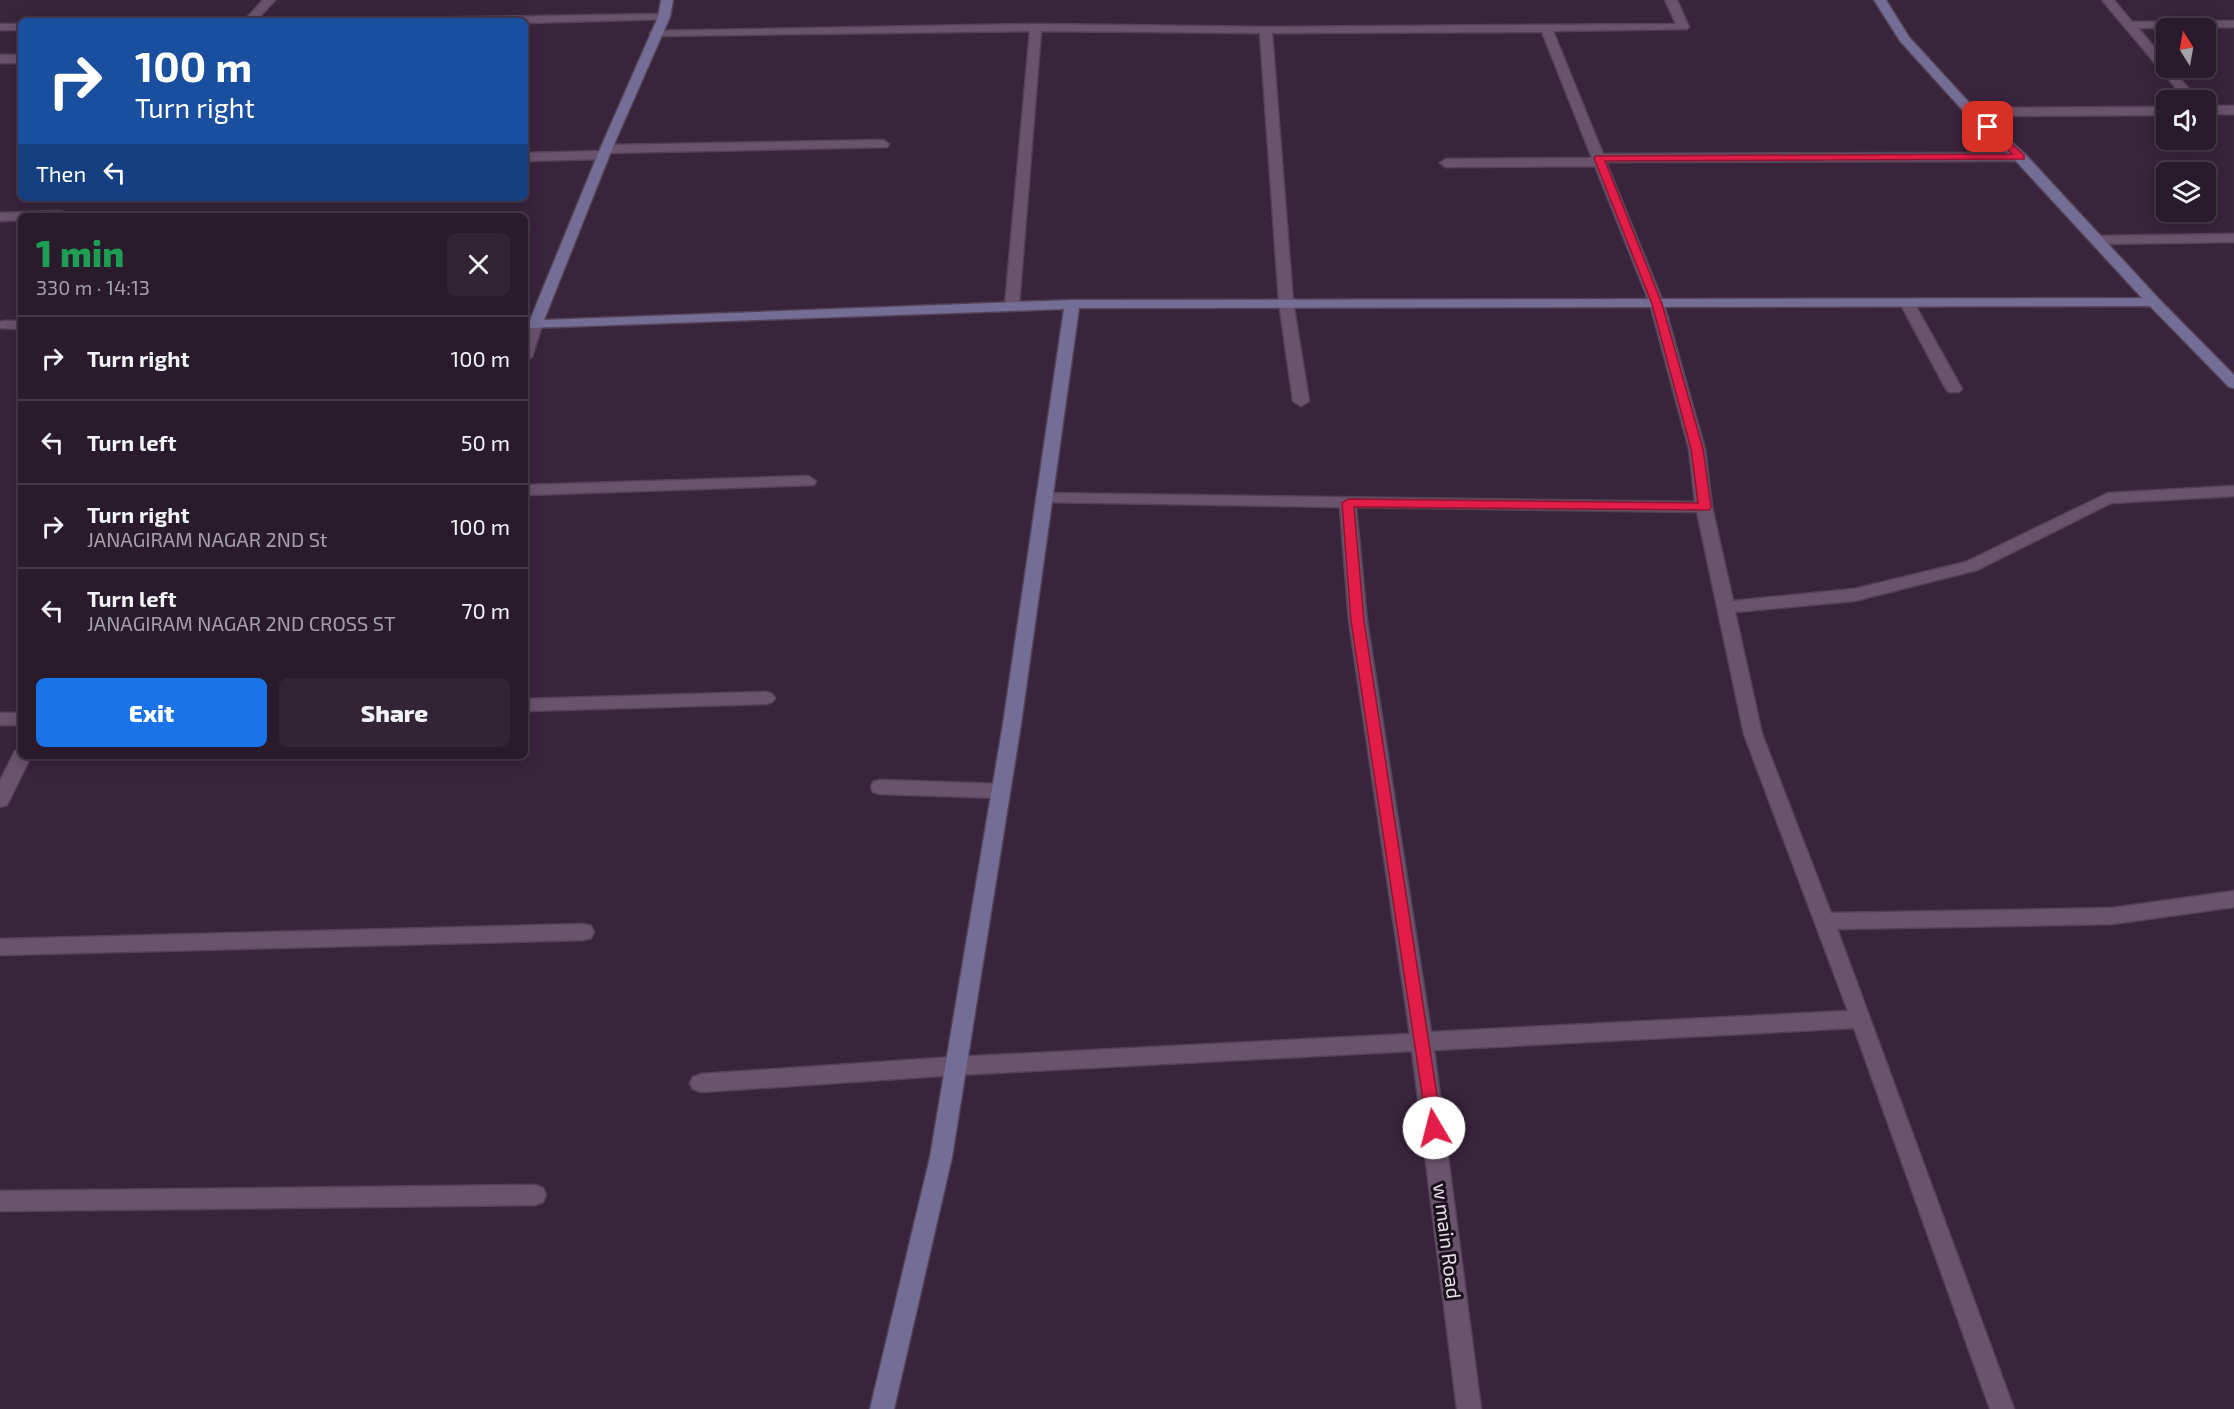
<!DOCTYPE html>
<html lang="en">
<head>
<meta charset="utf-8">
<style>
  body { margin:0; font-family:"Exo 2",sans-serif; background:#322434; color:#f1f3f6; height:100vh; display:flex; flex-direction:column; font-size:22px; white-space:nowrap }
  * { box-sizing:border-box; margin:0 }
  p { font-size:20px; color:#a5a1a9 }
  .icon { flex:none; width:33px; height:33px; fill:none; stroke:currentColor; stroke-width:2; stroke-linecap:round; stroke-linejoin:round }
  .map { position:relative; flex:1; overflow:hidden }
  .details { position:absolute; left:18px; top:213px; width:510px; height:546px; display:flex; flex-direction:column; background:#2a1b2c; border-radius:9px; box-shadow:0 3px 15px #0003,0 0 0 2px #463948 }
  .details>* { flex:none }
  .hud { position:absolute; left:18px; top:18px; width:510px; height:183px; border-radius:9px; box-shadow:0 3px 15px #0003,0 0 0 2px #463948; background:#1a4fa0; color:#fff; overflow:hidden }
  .needle { width:39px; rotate:349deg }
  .controls { position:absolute; left:2156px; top:18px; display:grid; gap:12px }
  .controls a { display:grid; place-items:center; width:60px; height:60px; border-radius:9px; background:#2a1b2c; box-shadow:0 3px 15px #0003,0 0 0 2px #463948; font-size:30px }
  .pin { position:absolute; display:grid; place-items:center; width:51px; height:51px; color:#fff; margin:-26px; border-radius:12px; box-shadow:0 3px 9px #0006 }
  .me { position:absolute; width:66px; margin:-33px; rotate:352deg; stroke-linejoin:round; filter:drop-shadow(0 0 4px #0008) }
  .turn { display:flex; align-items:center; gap:21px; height:126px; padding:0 18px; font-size:27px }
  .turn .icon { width:78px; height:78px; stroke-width:2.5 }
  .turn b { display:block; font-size:42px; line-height:51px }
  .then { display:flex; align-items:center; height:57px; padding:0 18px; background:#0003; gap:12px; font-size:22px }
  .round { display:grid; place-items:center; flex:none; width:63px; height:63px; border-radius:9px; background:#322434 }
  .summary { display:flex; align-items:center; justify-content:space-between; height:102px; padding:0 18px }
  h1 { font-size:36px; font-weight:800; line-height:45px; color:#1e9e55 }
  .primary-button { display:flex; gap:12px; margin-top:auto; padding:12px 18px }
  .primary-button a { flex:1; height:69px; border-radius:9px; background:#1a73e8; color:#fff; font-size:24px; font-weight:800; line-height:69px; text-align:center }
  .primary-button a+a { background:#322434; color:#f1f3f6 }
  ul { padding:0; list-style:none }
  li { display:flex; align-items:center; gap:18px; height:84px; padding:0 18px; border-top:2px solid #463948 }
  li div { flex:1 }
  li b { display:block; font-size:22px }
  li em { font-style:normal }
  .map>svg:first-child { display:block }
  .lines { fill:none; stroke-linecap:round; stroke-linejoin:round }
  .lane-casing { stroke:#544256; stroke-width:3 }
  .street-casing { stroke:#544256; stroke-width:3 }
  .secondary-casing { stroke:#544256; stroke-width:3 }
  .lane { fill:#6a536d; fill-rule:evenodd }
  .street { fill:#6a536d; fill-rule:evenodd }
  .secondary { fill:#746d96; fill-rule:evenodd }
  .route { fill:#e11d48; stroke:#92132f; stroke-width:1.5 }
  .labels { text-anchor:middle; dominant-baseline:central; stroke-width:6; stroke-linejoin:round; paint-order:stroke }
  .street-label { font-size:20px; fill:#e9dceb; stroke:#1a111c }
</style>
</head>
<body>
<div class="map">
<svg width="2234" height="1409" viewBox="0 0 2234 1409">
  <rect width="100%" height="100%" fill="#38243b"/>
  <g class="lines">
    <!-- lane casing -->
    <g class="lane-casing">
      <path id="lane" d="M880,780L1001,784L1008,786L1010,791L1008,796L1001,798L880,794L873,792L871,787L873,782Z"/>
    </g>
    <!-- street casing -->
    <g class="street-casing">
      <g id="street">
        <path d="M263,0H275L256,21H244Z"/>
        <path d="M1665,0H1677L1689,27L1687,29L1553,31L1603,154L2020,153L2026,157L2020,161L1606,162L1664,304L1705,449L1712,507L1733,601L1854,589L1966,562L2108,493L2234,486V496L2111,503L1977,570L1854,601L1735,612L1762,734L1831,913L2112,908L2234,891V907L2112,924L1837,929L2014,1409H1990L1854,1028L1434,1050L1481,1409H1457L1412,1051L955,1075L701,1092L693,1089L690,1083L693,1077L701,1074L955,1057L1410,1034L1349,621L1340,507L1044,502L1038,501L1036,497L1038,493L1695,502L1689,449L1650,304L1595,166L1446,167L1440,163L1446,159L1592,158L1542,32L1272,33L1293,302L1309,401L1301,406L1293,401L1279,302L1260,33L1041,31L1019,305L1012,309L1005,305L1030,31L656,36L650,33L652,31L1036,24L1266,27L1676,24ZM1356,507L1697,512L1744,734L1848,1011L1431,1032L1367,621Z"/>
        <path d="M2102,0H2114L2132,22L2234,21V27L2138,28L2166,61V68H2171L2198,100H2186Z"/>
        <path d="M664,14L668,15V19L525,23L410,21L416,18Z"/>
        <rect x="0" y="24" width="21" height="6"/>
        <rect x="0" y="55" width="21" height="8"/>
        <rect x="2205" y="106" width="29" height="8"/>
        <path d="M2166,107V115L1971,116L1965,112L1971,108Z"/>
        <path d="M883,140L889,144L887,147L608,153V158L603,159L525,161V153L601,151V146L606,145Z"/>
        <path d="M59,211L64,212L65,216H21V220L0,221V213Z"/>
        <path d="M2234,234V242L2096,244L2089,240L2096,236Z"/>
        <path d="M1907,299L1914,303L1962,389L1959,392H1949L1946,389L1900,303Z"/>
        <path d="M4,321H21V329L0,328V322Z"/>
        <path d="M525,321L540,322L542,325L532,357L525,361Z"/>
        <path d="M808,476L816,481L814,485L525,495V485Z"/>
        <path d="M766,692L772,694L775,698L772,702L766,704L525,711V699Z"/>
        <rect x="0" y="713" width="21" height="12"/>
        <path d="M21,750V756H31L7,805L0,807V781L15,751Z"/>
        <path d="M584,924L591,926L594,932L591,938L584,940L0,955V939Z"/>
        <path d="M535,1185L543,1188L546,1195L543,1202L535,1205L0,1211V1191Z"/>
      </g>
    </g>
    <!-- secondary casing -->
    <g class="secondary-casing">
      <path id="secondary" d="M661,0H673L670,17L612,149L544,320L1072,300L2142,298L2015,160L1967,115L1900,41L1874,0H1886L1909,37L1975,109L2025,154L2159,299L2234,375V388L2229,387L2150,306L1079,308L1021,724L952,1157L894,1409H870L930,1157L1003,724L1064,309L530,328L528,325L600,149L658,17Z"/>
    </g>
    <!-- lane -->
    <use href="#lane" class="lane"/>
    <!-- street -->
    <use href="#street" class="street"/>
    <!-- secondary -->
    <use href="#secondary" class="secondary"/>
  </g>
  <!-- route -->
  <path class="route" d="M1984,125H1991L2024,155V159L1605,161L1662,304L1703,449L1711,507L1709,510L1354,507L1364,621L1442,1128L1439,1133L1434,1136L1428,1133L1351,621L1342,503L1348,499L1698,503L1691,449L1652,304L1594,158L1596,156L2012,154L1984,129Z"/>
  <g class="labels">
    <!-- street labels -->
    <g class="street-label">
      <text transform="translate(1448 1241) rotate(83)">w main Road</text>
    </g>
  </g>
</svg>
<div class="controls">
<a><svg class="needle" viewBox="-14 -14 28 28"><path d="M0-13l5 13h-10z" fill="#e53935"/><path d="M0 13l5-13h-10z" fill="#a5a1a9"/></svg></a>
<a><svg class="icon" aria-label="sound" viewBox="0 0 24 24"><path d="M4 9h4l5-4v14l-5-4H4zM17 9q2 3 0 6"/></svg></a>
<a><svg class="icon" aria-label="layers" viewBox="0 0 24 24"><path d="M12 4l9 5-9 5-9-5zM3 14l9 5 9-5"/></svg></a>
</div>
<div class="pin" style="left:1988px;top:127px;background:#d93025"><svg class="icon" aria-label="arrive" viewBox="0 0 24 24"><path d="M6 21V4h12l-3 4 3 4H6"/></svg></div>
<svg class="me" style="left:1434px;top:1128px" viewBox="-20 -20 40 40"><circle r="19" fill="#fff"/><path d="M0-13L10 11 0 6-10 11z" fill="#e11d48"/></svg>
<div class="hud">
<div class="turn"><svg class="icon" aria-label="right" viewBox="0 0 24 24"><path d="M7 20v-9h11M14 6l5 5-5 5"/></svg><div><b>100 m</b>Turn right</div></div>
<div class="then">Then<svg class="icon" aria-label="left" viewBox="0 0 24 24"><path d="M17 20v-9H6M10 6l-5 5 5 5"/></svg></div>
</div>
<section class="details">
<div class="summary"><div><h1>1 min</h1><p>330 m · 14:13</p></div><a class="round"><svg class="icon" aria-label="close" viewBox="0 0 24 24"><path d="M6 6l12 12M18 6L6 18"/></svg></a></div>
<ul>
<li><svg class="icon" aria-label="right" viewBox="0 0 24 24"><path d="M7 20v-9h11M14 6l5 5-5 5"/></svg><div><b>Turn right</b></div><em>100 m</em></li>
<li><svg class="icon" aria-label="left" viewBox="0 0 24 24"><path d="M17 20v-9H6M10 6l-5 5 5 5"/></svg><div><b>Turn left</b></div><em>50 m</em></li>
<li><svg class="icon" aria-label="right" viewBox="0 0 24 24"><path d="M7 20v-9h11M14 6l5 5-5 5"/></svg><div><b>Turn right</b><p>JANAGIRAM NAGAR 2ND St</p></div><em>100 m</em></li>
<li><svg class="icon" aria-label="left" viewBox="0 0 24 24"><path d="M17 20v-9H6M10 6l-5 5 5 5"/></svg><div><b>Turn left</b><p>JANAGIRAM NAGAR 2ND CROSS ST</p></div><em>70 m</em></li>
</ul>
<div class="primary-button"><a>Exit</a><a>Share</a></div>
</section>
</div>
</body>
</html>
